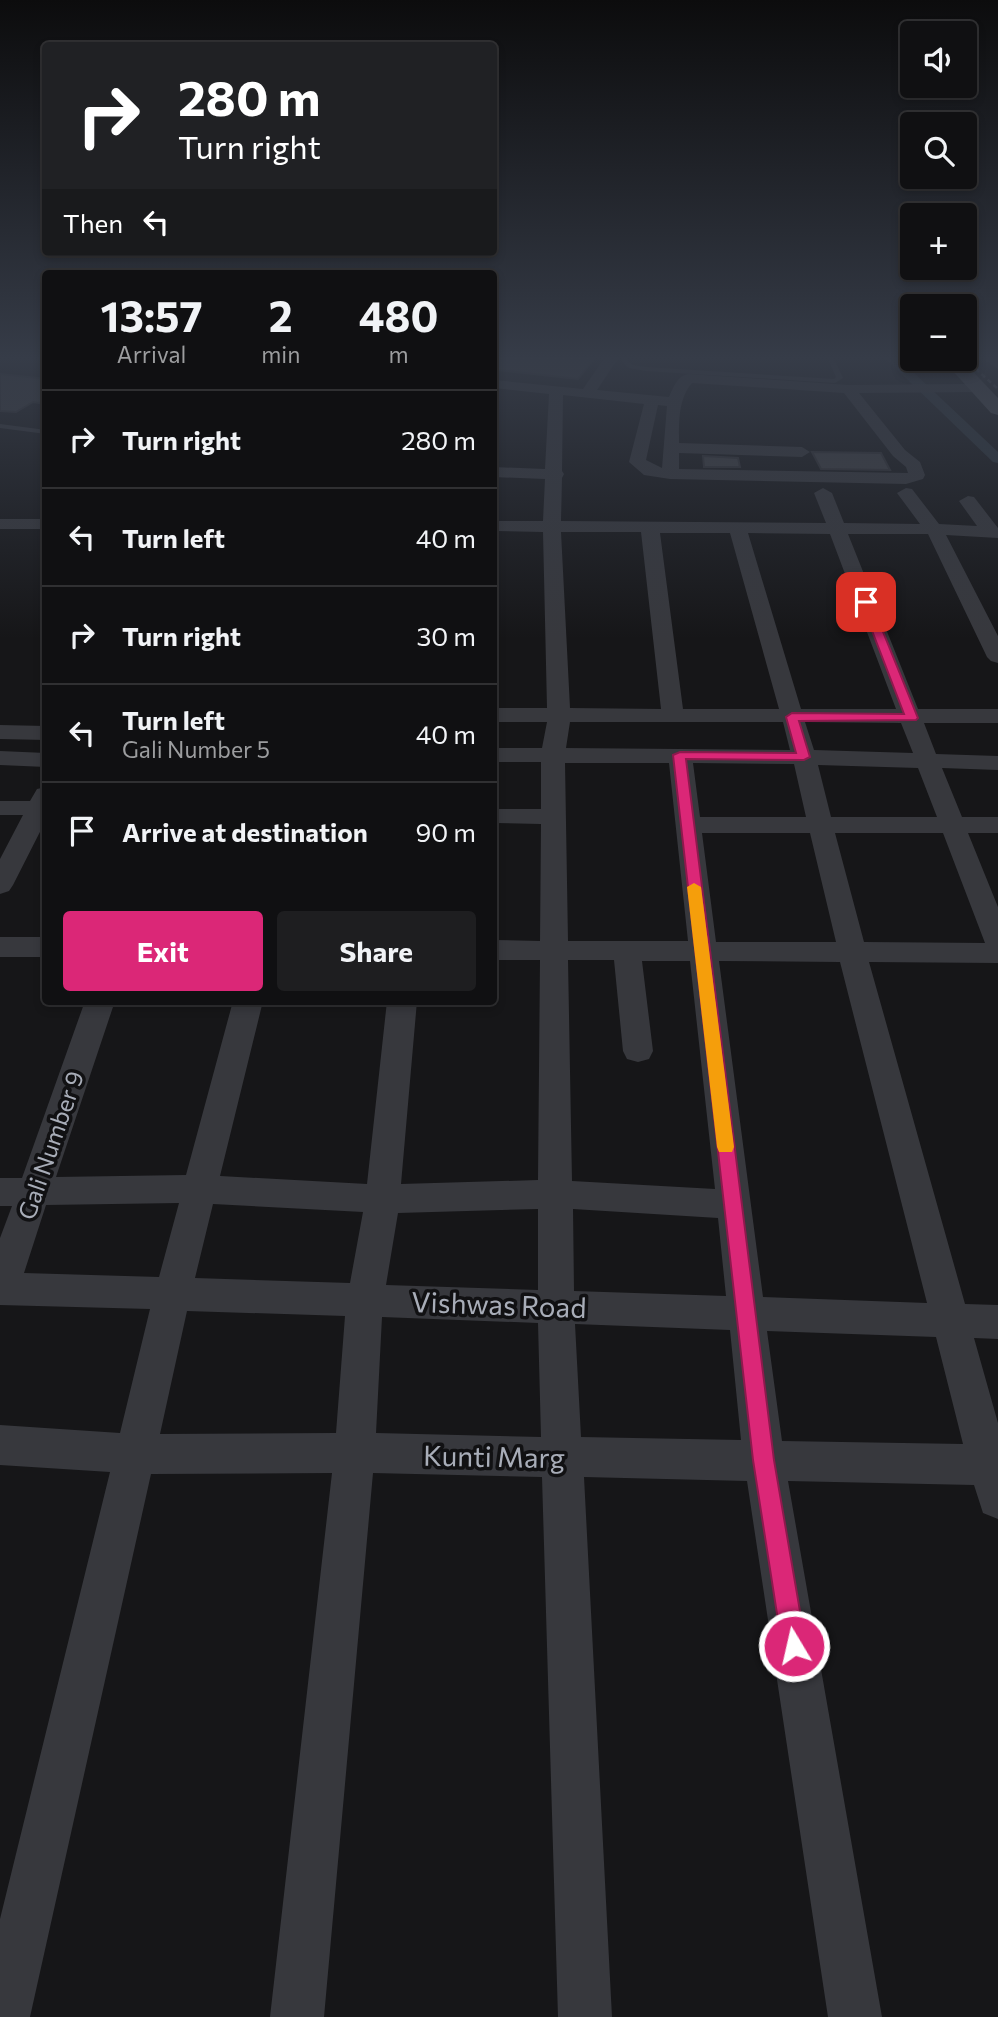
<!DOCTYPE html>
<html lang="en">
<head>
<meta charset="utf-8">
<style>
  body { margin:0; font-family:Commissioner,sans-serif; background:#1e1e20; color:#f1f3f6; height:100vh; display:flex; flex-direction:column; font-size:26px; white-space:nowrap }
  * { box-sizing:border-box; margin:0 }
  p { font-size:23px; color:#9c9d9f }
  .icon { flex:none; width:38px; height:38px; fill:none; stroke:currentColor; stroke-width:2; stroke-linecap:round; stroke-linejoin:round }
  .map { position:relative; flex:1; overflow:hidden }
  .sheet { position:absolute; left:42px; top:270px; width:455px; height:735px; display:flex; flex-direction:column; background:#101012; border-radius:7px; box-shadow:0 4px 10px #0003,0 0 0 2px #303032 }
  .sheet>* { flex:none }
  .hud { position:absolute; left:42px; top:42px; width:455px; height:214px; border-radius:7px; box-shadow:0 4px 10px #0003,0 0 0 2px #303032; background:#202124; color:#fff; overflow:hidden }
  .fabs { position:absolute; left:900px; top:21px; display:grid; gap:14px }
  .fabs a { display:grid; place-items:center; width:77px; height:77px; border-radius:7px; background:#101012; box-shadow:0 4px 10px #0003,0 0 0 2px #303032; font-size:35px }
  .pin { position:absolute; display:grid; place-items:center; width:60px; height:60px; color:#fff; margin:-30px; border-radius:14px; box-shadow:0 4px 10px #0006 }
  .me { position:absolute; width:77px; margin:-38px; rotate:351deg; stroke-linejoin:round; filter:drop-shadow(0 0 5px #0008) }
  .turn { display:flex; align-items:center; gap:24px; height:147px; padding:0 21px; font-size:32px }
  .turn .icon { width:91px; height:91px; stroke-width:2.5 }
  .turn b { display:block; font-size:49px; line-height:60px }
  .then { display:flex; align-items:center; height:66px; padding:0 21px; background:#0003; gap:14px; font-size:26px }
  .eta { display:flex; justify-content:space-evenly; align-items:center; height:119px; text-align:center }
  .eta b { font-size:42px; font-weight:700; line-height:49px }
  .primary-button { display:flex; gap:14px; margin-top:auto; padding:14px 21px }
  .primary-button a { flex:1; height:80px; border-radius:7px; background:#db2777; color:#fff; font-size:28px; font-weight:700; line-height:80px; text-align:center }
  .primary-button a+a { background:#1e1e20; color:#f1f3f6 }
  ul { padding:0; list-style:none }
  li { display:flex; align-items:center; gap:21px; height:98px; padding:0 21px; border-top:2px solid #303032 }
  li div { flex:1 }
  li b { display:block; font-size:26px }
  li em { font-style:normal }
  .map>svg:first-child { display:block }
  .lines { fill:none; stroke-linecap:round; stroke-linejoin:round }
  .canal { fill:#2c353c; fill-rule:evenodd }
  .building { fill:#404145; stroke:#303034; stroke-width:2 }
  .service { fill:#37383d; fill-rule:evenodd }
  .minor { fill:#37383d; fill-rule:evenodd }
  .primary { fill:#53555c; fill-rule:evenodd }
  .rail { stroke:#4a4c52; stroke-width:2.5; stroke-dasharray:4.5 3.5; stroke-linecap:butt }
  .route { fill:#db2777; stroke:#8e194d; stroke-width:2 }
  .slow { fill:#f59e0b }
  .labels { text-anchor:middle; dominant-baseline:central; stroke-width:7; stroke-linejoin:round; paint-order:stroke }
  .street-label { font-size:24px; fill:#a8adb8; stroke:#111113 }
  .near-street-label { font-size:28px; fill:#a8adb8; stroke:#111113 }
</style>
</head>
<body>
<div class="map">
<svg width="998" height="2017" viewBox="0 0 998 2017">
  <rect width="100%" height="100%" fill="#161618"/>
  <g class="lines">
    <!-- canal -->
    <path class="canal" d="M884,357H897L998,452V463L993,462Z"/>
  </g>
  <!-- building -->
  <g class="building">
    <path d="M499,357H596L578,379L498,370Z"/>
    <path d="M0,374L46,379V404L33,402L16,412L0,411Z"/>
    <path d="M812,452L881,453L890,470L821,469Z"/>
    <path d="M703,456L738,458L740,467H704Z"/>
  </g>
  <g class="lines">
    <!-- service -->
    <g class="service">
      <path d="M622,357H628V361L633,365L646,367L834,379L836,377L827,357H833L843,378L835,383L646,371L629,368L622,362Z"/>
      <path d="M0,424L46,430V434L0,428Z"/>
    </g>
    <!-- minor -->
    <g class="minor">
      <path d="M605,357H619L597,390L669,397C673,388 677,376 688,374L848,385L979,384L986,388L979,392L859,393L905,450L920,462L925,475L923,479L906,484L670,479L644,475L629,462L644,404L563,395L562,471L564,474L562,478L561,521L826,523L814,493L823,488L832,493L844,523L920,524L897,493L906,488L912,489L939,524L977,526L959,501L968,496L974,497L998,528V538L946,535L998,636V663L991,661L987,657L928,534H848L918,709H998V723H924L936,754L998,756V770L942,768L962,817H998V833H968L998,907V963L869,962L965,1304L998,1305V1339L974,1338L998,1423V1519L983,1513L974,1485L788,1481L882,2017H828L747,1481L584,1477L612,2017H558L542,1477L373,1473L324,2017H270L332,1473L151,1474L30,2017H0V1919L110,1472L0,1465V1425L120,1433L150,1309L0,1305V1238L12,1206H0V1178H22L85,1001H115L56,1177L186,1175L233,1001H263L220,1176L367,1184L387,1001H417L401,1184L538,1180L540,960H494V940L540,941L541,824L494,823V809H541V762H494V748H542L547,722H494V708H547L543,532L494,531V521H543L545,479L494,477V467L545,469L549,394L494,388V380L583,389ZM692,383L844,393L893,456L906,467L908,473L679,469V453L802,457L810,452L802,447L679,443C679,423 678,399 692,383ZM658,405L667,406L662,468L646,460ZM561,532H641L661,709L570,708ZM660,533H730L779,709H683ZM748,533L830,534L896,709H801ZM570,722H783L790,750L566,748ZM805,722L901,723L913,753L814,750ZM565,763H669L688,941H568ZM693,763L794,764L806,817H700ZM818,765L918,768L937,817H831ZM702,833H810L836,942H716ZM835,833H943L985,943L864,942ZM568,960H614L623,1051L627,1059L638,1062L649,1059L653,1051L642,961H690L715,1189L572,1181ZM719,961L840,962L927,1303L763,1297ZM179,1203L159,1277L24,1273L46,1205ZM213,1204L363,1212L350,1283L195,1278ZM538,1209V1290L386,1285L398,1213ZM573,1209L718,1218L726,1296L574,1291ZM187,1311L345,1316L336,1433L160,1434ZM382,1317L538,1323L541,1437L376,1433ZM575,1324L730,1330L741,1440L581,1437ZM767,1331L936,1337L963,1444L782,1441Z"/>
      <path d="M981,357H997L998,369Z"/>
      <rect x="0" y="519" width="46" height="10"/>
      <path d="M0,725L46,726V740L0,739Z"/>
      <path d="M0,751L46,753V767L0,765Z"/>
      <path d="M46,787V820L13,885L9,891L0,894V859L23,815H0V801H30L37,789Z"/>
      <rect x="0" y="937" width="46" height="20"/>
    </g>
    <!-- primary -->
    <path class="primary" d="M942,359H961L998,398V415L991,413Z"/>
    <!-- rail -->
    <path class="rail" d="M964,358L998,389"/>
  </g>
  <!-- sky -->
  <linearGradient id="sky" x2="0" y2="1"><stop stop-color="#0c0c0d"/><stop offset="0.56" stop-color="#363c48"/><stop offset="1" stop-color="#363c48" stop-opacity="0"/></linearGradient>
  <rect width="998" height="639" fill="url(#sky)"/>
  <!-- route -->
  <path class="route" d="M866,598L871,602L918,718L916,720L799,721L810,757L804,760L686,759L774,1460L806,1646L803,1654L794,1658L786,1654L782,1646L753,1460L673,755L680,752L796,753L786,717L792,713L904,714L861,602Z"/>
  <!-- slow -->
  <path class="slow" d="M694,883L701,887L734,1147L732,1152H719L717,1147L687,887Z"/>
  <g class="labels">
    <!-- street labels -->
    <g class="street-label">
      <text transform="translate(50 1145) rotate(-71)">Gali Number 9</text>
    </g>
    <!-- near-street labels -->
    <g class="near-street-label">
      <text transform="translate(499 1304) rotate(2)">Vishwas Road</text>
      <text transform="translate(494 1456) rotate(1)">Kunti Marg</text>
    </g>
  </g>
</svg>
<div class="fabs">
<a><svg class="icon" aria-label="sound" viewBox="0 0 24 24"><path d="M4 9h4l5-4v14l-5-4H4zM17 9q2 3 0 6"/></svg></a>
<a><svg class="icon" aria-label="search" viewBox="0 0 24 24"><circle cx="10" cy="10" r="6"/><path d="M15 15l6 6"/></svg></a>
<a>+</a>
<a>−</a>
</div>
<div class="pin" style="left:866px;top:602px;background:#d93025"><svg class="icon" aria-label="arrive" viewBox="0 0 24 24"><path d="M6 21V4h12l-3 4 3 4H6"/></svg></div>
<svg class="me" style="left:794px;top:1646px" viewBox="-20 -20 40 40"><circle r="17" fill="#db2777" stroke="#fff" stroke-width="3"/><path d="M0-11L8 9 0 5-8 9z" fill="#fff"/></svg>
<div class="hud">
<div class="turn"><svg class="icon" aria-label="right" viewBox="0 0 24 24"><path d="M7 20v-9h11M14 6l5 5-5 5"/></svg><div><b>280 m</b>Turn right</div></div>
<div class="then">Then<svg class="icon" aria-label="left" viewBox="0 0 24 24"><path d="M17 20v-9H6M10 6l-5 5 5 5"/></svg></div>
</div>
<section class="sheet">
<div class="eta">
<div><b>13:57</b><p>Arrival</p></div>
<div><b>2</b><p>min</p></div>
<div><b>480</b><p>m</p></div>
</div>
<ul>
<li><svg class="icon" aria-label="right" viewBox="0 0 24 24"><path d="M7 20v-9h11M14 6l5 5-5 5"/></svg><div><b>Turn right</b></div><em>280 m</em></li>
<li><svg class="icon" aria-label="left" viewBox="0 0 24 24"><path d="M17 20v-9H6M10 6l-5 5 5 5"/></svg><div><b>Turn left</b></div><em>40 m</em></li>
<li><svg class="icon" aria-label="right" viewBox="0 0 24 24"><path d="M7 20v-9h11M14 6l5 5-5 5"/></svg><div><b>Turn right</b></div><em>30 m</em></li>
<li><svg class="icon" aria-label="left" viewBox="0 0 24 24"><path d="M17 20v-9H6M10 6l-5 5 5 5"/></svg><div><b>Turn left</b><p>Gali Number 5</p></div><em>40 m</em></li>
<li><svg class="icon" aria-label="arrive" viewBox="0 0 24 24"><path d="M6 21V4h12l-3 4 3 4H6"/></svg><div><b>Arrive at destination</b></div><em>90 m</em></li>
</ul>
<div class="primary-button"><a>Exit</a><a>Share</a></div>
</section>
</div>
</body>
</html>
